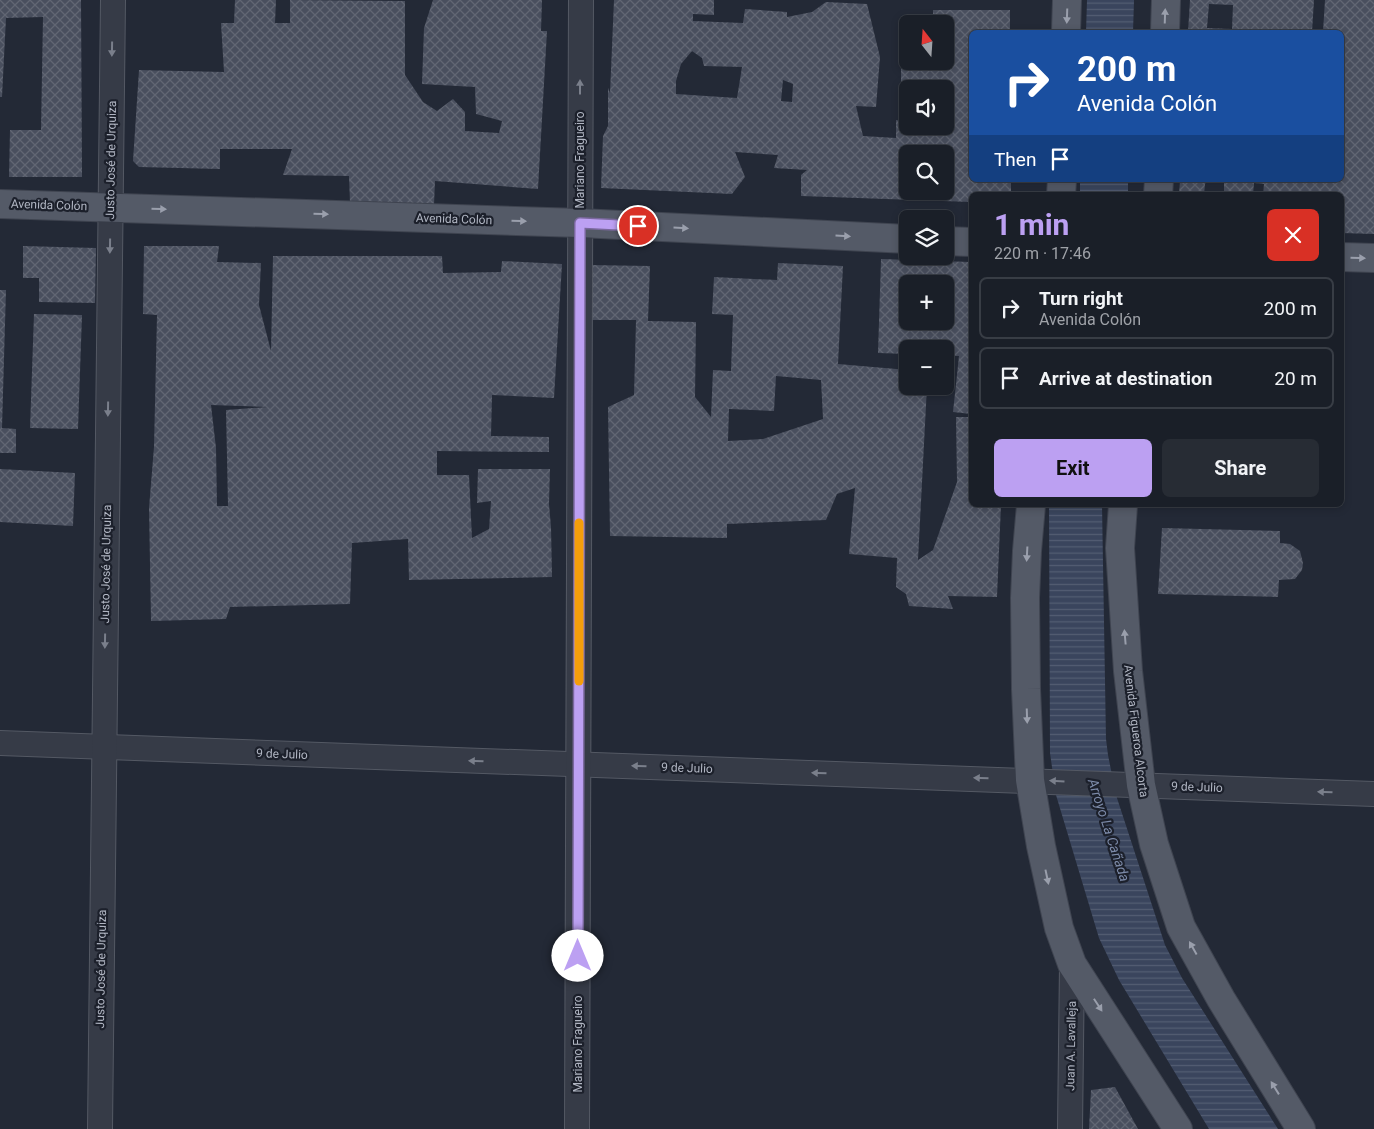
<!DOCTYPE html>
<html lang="en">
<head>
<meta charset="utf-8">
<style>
  body { margin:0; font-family:Roboto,sans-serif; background:#272c34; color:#f1f3f6; height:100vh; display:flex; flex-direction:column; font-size:19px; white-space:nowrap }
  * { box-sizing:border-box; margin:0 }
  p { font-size:16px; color:#9fa2a8 }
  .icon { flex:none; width:28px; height:28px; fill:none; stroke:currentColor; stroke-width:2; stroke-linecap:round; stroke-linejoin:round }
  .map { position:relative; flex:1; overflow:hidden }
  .drawer { position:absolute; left:969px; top:192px; width:375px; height:315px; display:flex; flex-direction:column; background:#1a1f28; border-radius:8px; box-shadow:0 2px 8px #0003,0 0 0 1px #383d45 }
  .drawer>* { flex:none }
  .hud { position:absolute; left:969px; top:30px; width:375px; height:152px; border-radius:8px; box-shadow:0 2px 8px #0003,0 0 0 1px #383d45; background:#1a4fa0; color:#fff; overflow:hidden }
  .needle { width:32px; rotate:343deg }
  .buttons { position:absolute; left:899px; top:15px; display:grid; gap:10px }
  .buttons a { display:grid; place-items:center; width:55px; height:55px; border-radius:8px; background:#1a1f28; box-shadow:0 2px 8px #0003,0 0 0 1px #383d45; font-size:25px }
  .pin { position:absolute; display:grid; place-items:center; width:42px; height:42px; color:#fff; margin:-21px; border:2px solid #fff; border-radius:50%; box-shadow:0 1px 5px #0007 }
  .me { position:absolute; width:55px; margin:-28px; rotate:0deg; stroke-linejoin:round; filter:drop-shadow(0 0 4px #0008) }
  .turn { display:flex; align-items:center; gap:18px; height:105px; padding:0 25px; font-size:22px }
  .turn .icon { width:65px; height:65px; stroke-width:2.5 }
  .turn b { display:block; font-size:35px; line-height:42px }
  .then { display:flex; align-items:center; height:48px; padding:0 25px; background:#0003; gap:10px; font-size:19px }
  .round { display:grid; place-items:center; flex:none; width:52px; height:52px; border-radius:8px; background:#272c34 }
  .overview { display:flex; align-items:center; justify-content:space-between; height:85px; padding:0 25px }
  h1 { font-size:30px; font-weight:700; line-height:38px; color:#bca0f2 }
  .button { display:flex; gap:10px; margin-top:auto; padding:10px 25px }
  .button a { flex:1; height:58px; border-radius:8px; background:#bca0f2; color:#111; font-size:20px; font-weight:700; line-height:58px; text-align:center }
  .button a+a { background:#272c34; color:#f1f3f6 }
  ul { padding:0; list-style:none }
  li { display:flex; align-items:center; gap:15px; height:62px; margin:0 10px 8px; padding:0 15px; border:2px solid #383d45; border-radius:8px }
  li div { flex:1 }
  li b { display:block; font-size:19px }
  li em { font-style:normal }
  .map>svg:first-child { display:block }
  .water { fill:url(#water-rules) }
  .building { fill:url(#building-cross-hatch); fill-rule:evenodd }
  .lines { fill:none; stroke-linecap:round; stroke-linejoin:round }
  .minor-casing { stroke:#545964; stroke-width:26 }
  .major-casing { stroke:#3f4450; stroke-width:30 }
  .minor { stroke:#363b47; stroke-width:24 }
  .major { stroke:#545a67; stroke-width:28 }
  .oneway { fill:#9a9fac }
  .oneway2 { fill:#7a7f8b }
  .route-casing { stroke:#7a689d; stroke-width:12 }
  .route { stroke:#bca0f2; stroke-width:9 }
  .slow { stroke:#f59e0b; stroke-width:9 }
  .labels { text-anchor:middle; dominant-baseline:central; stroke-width:4.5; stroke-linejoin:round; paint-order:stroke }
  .street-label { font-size:12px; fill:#b1b6c3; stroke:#1c202b }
  .water-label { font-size:14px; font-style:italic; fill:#7c8aa8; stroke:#1c202b }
</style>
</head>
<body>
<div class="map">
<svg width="1374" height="1129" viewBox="0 0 1374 1129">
  <defs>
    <pattern id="water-rules" width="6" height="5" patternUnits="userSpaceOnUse" patternTransform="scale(1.25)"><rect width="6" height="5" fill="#3a455d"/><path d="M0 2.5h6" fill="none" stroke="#545e73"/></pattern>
    <pattern id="building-cross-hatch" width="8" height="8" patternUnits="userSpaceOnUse" patternTransform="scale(1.25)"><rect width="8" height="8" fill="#494f5e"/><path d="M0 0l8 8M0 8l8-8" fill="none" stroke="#616673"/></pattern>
  </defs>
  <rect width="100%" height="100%" fill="#232936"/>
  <!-- water -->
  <g class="water">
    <path d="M1087,0H1134L1133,32H1086Z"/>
    <rect x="1080" y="180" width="48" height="15"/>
    <path d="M1049,505H1102L1106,739L1108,755L1116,795L1165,945L1182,978L1278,1129H1209L1119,980L1099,938L1056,795L1050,753Z"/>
  </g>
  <!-- building -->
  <g class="building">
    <path d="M0,0H81L82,177H9L10,130H41L43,17L6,18L2,97H0Z"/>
    <path d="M235,0H276L275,23H290V0L405,1V75L423,102L437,111L453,99L465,112V131L499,133L502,121L476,114L475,87L422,84L424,28L433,0H542L541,31H547L538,189L435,181L434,205L350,203L349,176L283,175L292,149H220V169L139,167L133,161L139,70L224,72L221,23H234Z"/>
    <path d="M614,0H714V15L693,14V21L743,23L745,9L787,12V17L812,12L826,2L867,4L880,57L876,107L856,106L863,136L896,138V120L901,121V53L908,42V61H945V24H933V10H1010V32H971V180H1011V195H971V202L801,196V175L807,170L774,168L778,155L735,152L745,177L732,194L601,188L603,136L608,126V88L610,93ZM692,51L702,58L704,66L742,67L737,98L676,94V81L681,64ZM783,80L793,84L792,102L781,101ZM908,89H945V126H908ZM908,154H945V191H908Z"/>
    <path d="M1190,0H1314L1312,32H1188ZM1209,4L1233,5L1232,29L1207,28Z"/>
    <path d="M1325,0H1374V234L1341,233V195H1263L1264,184L1254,183L1253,195H1224V180L1253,182V180H1341V32H1323Z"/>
    <path d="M1180,180H1207L1205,184L1204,195H1179Z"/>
    <path d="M23,246L96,248L95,303L39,302V278H23Z"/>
    <path d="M144,246H219L217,262L261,263L259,305L271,351L273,256H442L443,273L501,272L502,261L562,264L554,398L492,395L491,436L549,437V452L437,451V475H469L472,538L489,529L491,501L477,503L478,469H550L549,504L551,527L552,577L409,580L408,539L352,543L350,604L230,607L226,619L151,621L149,508L154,447L157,315L143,314ZM211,405L268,407L226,410L228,506H217L216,448Z"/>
    <path d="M881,259L971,262V414L953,412L959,356L945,355V349H908V354L878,353ZM908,284H945V321H908Z"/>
    <path d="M778,263L843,266L838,364L908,370V386H927L918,560L933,550L957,482L956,417H971V505H1001L997,597L948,596L953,609L909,606L906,594L896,587L897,558L849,554L855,488L837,494L826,520L727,524V538L610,536L608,407L634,395L636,320H589L590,265L650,266L648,321L696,322L695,397L711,417L713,370L731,371L733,315L712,314L714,277L777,280ZM776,376L821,380L823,419L763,439L728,441L729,409L774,411Z"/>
    <path d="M0,290H6L2,428L16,429V453H0Z"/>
    <path d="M34,314L82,315L78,429L30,428Z"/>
    <path d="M0,469L75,473L73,526L0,522Z"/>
    <path d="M1162,528L1280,531V543L1290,544L1300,551L1303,563L1302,570L1295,579L1279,580L1278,597L1158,594Z"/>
    <path d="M1115,1087L1138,1129H1089L1091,1090Z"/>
  </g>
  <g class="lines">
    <!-- minor casing -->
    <g class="minor-casing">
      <g id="minor">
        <path d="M0,743L1374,794"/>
        <path d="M100,1129L113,0"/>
        <path d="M577,1129L581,0"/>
        <path d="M1070,1129L1072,964"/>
      </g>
    </g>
    <!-- major casing -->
    <g class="major-casing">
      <g id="major">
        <path d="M1066,32L1067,0"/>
        <path d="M1165,32L1166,0"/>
        <path d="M1061,195L1062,180"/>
        <path d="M1158,195L1159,180"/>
        <path d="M0,204L580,223L908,239"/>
        <path d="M945,241L971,242"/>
        <path d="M1341,257L1374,258"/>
        <path d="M1031,505L1027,551L1025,598L1026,689L1030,780L1041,846L1059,928L1072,964L1178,1129"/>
        <path d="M1123,505L1120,548L1128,671L1141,785L1154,844L1181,927L1221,999L1301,1129"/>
      </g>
    </g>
    <!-- minor -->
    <use href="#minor" class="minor"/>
    <!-- major -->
    <use href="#major" class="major"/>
  </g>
  <!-- one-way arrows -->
  <defs><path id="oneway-solid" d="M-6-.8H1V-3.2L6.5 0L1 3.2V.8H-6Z" transform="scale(1.25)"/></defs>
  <g class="oneway">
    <use href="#oneway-solid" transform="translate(1067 16) rotate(92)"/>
    <use href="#oneway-solid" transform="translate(1165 16) rotate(-88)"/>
    <use href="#oneway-solid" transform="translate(159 209) rotate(2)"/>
    <use href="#oneway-solid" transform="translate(321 214) rotate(2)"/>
    <use href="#oneway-solid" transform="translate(519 221) rotate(2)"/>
    <use href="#oneway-solid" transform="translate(681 228) rotate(3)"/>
    <use href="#oneway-solid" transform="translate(843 236) rotate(3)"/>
    <use href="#oneway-solid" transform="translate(1358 258) rotate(2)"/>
    <use href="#oneway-solid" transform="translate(1027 554) rotate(93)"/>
    <use href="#oneway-solid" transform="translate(1125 637) rotate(-95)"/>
    <use href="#oneway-solid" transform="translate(1027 716) rotate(88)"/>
    <use href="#oneway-solid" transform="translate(1047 877) rotate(78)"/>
    <use href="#oneway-solid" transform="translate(1193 948) rotate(-119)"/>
    <use href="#oneway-solid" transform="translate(1098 1005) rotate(57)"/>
    <use href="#oneway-solid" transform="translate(1275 1088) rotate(-122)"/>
  </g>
  <g class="oneway2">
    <use href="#oneway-solid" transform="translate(112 49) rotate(91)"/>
    <use href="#oneway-solid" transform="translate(580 87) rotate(-90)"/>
    <use href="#oneway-solid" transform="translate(110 246) rotate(91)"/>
    <use href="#oneway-solid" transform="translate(108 409) rotate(91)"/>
    <use href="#oneway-solid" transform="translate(105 641) rotate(91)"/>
    <use href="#oneway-solid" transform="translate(476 761) rotate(-178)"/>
    <use href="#oneway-solid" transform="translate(639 766) rotate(-178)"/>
    <use href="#oneway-solid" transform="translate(819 773) rotate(-178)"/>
    <use href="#oneway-solid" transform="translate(981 778) rotate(-178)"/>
    <use href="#oneway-solid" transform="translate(1057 781) rotate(-177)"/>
    <use href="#oneway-solid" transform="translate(1325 792) rotate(-178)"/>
  </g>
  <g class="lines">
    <!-- route casing -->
    <g class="route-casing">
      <path id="route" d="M578,956L580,223L638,226"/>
    </g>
    <!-- route -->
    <use href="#route" class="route"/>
    <!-- slow -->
    <path class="slow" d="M579,681V523"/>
  </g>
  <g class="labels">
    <!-- street labels -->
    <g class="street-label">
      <text transform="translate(111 160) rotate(-89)">Justo José de Urquiza</text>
      <text transform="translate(580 160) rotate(-90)">Mariano Fragueiro</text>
      <text transform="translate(49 205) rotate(2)">Avenida Colón</text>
      <text transform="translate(454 219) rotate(2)">Avenida Colón</text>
      <text transform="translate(106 564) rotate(-89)">Justo José de Urquiza</text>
      <text transform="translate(1136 731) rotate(83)">Avenida Figueroa Alcorta</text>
      <text transform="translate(282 754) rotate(2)">9 de Julio</text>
      <text transform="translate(687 768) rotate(2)">9 de Julio</text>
      <text transform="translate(1197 787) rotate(2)">9 de Julio</text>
      <text transform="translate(101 969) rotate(-89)">Justo José de Urquiza</text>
      <text transform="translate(578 1044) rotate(-90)">Mariano Fragueiro</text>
      <text transform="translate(1071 1046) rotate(-89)">Juan A. Lavalleja</text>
    </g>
    <!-- water labels -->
    <g class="water-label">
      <text transform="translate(1109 830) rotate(72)">Arroyo La Cañada</text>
    </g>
  </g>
</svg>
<div class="buttons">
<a><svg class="needle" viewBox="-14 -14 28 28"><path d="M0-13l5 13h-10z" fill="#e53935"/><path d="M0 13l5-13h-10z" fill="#9fa2a8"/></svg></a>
<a><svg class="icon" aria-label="sound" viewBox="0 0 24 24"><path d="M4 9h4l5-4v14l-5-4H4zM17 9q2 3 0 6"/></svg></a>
<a><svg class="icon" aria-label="search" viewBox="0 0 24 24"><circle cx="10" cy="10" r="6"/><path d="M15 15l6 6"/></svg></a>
<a><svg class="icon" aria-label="layers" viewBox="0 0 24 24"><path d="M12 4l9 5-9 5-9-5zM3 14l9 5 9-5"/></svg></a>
<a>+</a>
<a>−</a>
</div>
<div class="pin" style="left:638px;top:226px;background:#d93025"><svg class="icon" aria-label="arrive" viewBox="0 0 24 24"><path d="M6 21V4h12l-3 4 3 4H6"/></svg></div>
<svg class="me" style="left:578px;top:956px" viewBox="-20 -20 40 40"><circle r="19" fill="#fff"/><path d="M0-13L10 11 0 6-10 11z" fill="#bca0f2"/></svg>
<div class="hud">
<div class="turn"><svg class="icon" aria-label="right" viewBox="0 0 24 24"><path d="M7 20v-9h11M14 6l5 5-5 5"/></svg><div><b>200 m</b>Avenida Colón</div></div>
<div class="then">Then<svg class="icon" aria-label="arrive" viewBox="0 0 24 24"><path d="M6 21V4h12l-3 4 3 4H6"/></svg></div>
</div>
<section class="drawer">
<div class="overview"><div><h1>1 min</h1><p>220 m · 17:46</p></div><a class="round" style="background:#d93025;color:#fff"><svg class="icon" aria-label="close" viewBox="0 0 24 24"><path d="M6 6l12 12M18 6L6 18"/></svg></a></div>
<ul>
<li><svg class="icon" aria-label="right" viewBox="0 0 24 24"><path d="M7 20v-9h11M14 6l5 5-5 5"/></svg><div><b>Turn right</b><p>Avenida Colón</p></div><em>200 m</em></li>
<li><svg class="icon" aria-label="arrive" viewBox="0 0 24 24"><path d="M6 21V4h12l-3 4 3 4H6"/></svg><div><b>Arrive at destination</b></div><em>20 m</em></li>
</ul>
<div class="button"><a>Exit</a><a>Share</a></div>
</section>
</div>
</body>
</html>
